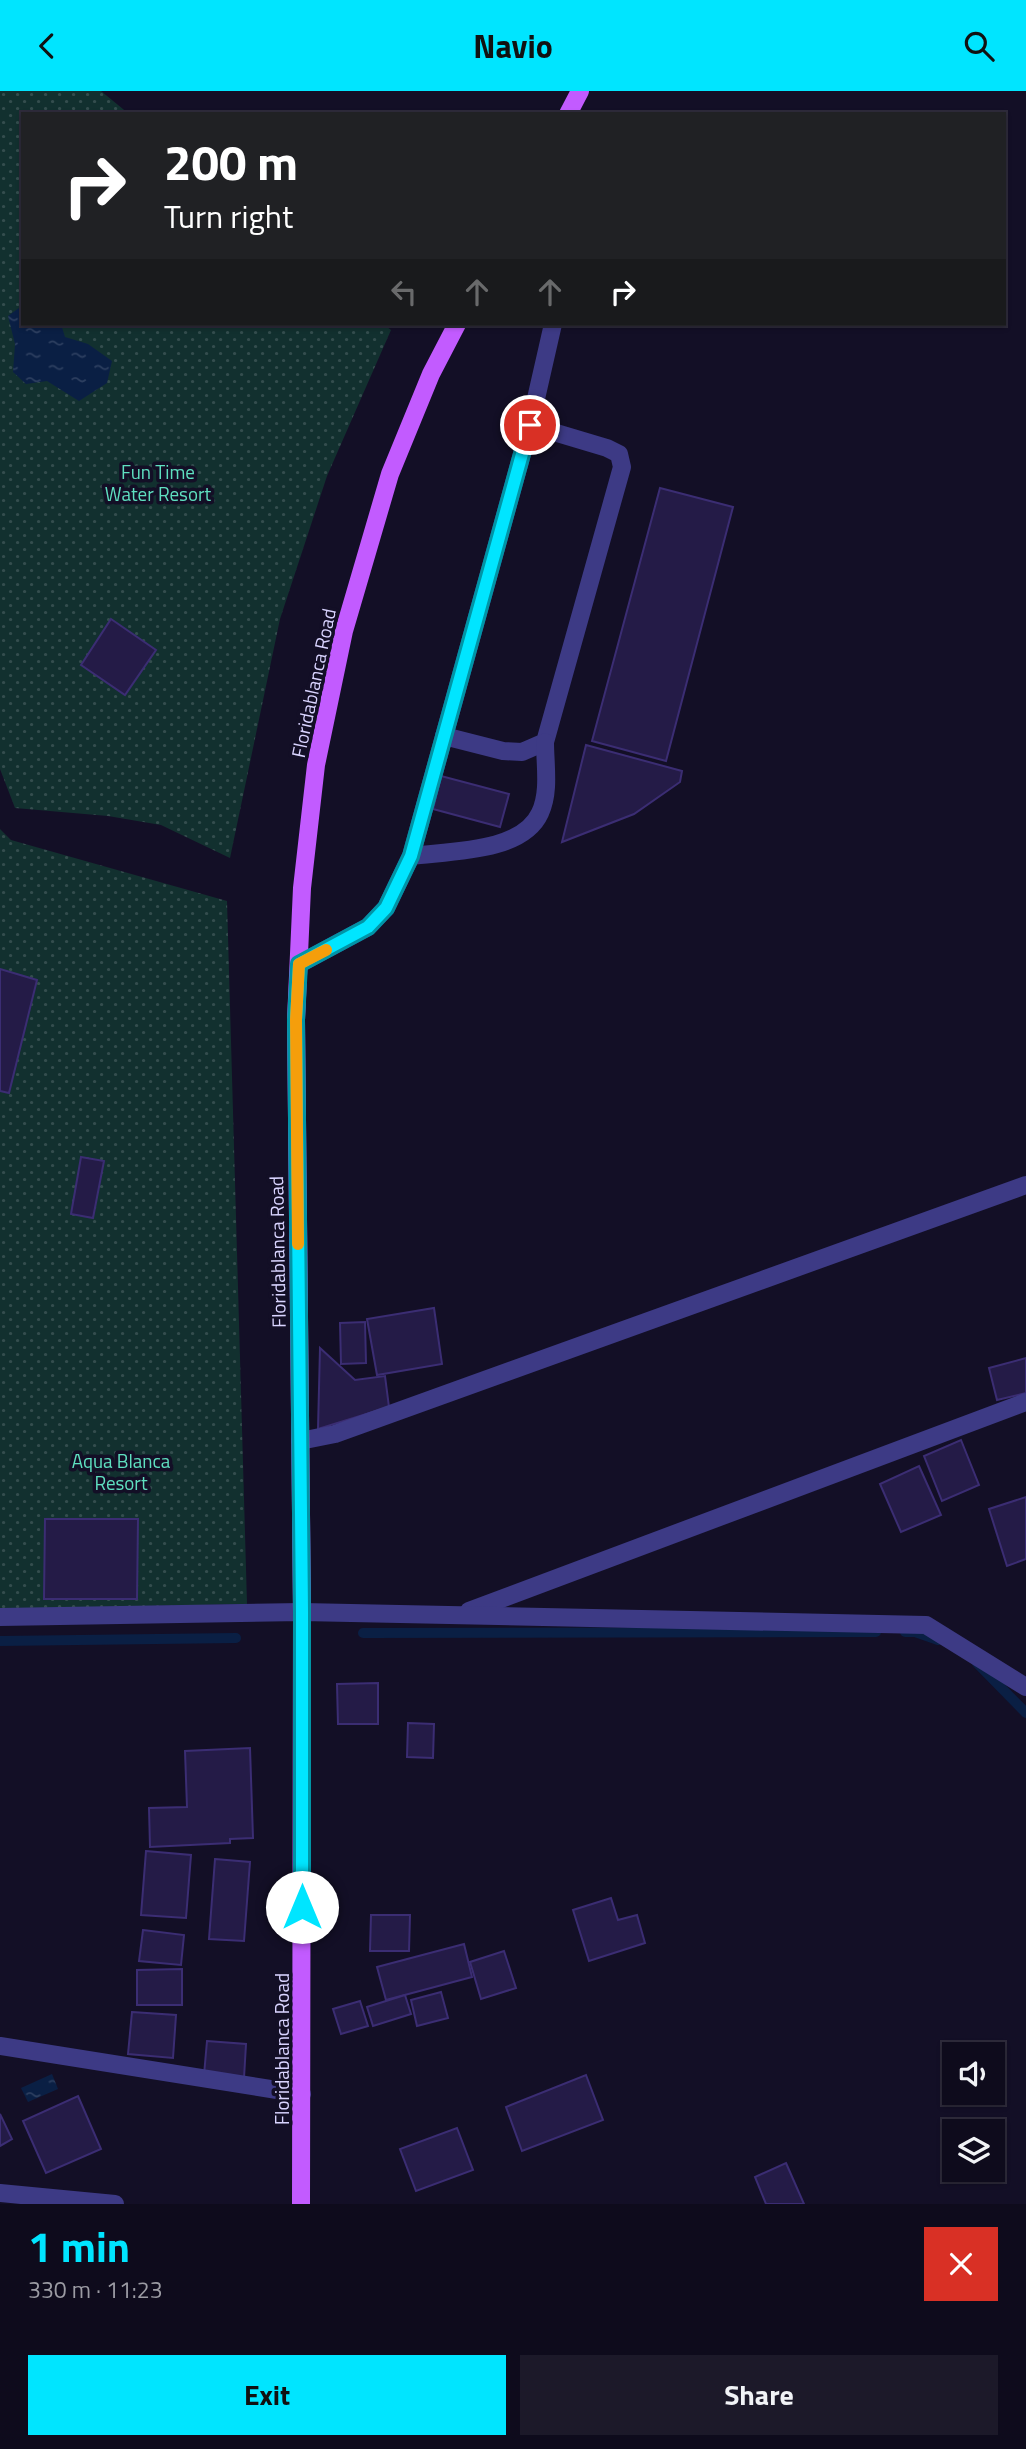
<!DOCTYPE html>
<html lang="en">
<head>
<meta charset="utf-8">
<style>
  body { margin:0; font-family:"Titillium Web",sans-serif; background:#1c1929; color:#f1f3f6; height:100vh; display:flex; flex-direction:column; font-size:26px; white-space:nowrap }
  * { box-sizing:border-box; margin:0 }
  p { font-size:23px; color:#9b9ba3 }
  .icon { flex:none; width:38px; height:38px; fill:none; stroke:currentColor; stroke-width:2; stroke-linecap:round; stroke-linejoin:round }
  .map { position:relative; height:2113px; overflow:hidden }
  .drawer { display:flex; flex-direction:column; background:#0e0b1c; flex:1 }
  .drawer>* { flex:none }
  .guide { position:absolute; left:21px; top:21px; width:985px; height:214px; border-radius:0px; box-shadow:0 2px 5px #0004,0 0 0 2px #2e2b3b; background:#202124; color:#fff; overflow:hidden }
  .tools { position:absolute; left:942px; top:1951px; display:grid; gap:14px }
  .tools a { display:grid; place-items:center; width:63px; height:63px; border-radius:0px; background:#0e0b1c; box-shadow:0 2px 5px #0004,0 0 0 2px #2e2b3b; font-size:35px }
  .pin { position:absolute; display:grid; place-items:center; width:60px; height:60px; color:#fff; margin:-30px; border:4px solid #fff; border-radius:50%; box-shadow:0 2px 7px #0007 }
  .me { position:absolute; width:77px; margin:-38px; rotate:0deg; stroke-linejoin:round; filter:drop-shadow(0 0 5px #0008) }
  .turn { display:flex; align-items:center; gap:24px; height:147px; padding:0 28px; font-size:32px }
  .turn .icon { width:91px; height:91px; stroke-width:2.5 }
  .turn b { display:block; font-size:49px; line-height:60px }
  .lanes { display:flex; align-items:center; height:66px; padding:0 28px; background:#0003; justify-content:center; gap:35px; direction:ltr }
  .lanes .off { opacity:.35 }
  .round { display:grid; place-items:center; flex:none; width:74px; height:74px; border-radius:0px; background:#1c1929 }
  .overview { display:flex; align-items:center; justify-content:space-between; height:119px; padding:0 28px }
  h1 { font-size:42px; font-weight:700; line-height:52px; color:#00e5ff }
  .cta { display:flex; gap:14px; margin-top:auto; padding:14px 28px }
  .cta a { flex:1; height:80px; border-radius:0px; background:#00e5ff; color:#111; font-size:28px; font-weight:700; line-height:80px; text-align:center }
  .cta a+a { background:#1c1929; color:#f1f3f6 }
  header { display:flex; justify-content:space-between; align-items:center; height:91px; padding:0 28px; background:#00e5ff; color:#111; font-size:32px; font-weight:700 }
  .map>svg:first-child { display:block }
  .park { fill:url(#park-dots) }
  .water { fill:url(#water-ripples) }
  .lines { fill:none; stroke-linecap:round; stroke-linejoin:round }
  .stream { stroke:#0a1f44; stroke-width:10 }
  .building { fill:#241b47; stroke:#3b2d73; stroke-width:2 }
  .lane { stroke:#3d3a85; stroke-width:18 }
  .street { stroke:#3d3a85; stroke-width:18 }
  .primary { stroke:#c25bff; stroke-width:18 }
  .route-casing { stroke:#0095a6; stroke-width:18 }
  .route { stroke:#00e5ff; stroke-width:12 }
  .slow { stroke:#f59e0b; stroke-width:12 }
  .labels { text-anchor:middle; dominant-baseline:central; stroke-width:7; stroke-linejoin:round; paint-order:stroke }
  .park-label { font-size:19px; fill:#5fe0c0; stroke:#130f26 }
  .street-label { font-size:19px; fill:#d9d4ff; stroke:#130f26 }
</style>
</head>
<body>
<header><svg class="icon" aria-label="back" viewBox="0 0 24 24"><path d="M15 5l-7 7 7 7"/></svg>Navio<svg class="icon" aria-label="search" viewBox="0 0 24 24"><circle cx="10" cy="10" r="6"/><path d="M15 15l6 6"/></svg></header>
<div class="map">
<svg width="1026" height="2113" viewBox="0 0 1026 2113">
  <defs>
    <pattern id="park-dots" width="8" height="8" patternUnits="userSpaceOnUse" patternTransform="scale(1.75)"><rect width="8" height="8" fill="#12302f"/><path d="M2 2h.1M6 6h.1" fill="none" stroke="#344d4e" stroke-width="1.8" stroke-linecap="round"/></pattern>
    <pattern id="water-ripples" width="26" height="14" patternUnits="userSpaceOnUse" patternTransform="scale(1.75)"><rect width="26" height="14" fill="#0a1f44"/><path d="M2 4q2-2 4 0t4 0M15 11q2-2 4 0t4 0" fill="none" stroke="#2d3f60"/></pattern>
  </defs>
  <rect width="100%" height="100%" fill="#130f26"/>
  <!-- park -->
  <g class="park">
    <path d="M0,0H101L129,23H23V233H383L391,239L327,385L280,528L230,767L161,734L108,725L15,717L0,678Z"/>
    <path d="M0,738L11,749L227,810L247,1513L0,1518Z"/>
  </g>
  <!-- water -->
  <g class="water">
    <path d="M23,214V233H61L65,246L88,253L112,270L107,292L79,310L47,290L26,293L13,281L15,253L8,225Z"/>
    <path d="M52,1983L58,1998L28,2011L21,1997Z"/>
  </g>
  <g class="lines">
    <!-- stream -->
    <g class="stream">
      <path d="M905,1541H915L938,1549"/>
      <path d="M363,1542L876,1541"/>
      <path d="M0,1550L236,1547"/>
      <path d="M977,1572L1026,1622"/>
    </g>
  </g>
  <!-- building -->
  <g class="building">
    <path d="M660,397L733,416L666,670L592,650Z"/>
    <path d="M111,528L156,559L125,604L81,574Z"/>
    <path d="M586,654L682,680L680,691L634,723L562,751Z"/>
    <path d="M441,685L509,703L500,736L433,718Z"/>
    <path d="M0,878L37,889L9,1002L0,1000Z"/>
    <path d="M81,1066L104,1070L93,1127L71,1123Z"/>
    <path d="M434,1217L442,1273L377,1284L367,1228Z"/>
    <path d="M365,1231L366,1272L341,1273L340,1232Z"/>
    <path d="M320,1257L355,1289L385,1285L389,1316L318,1338Z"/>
    <path d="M1026,1267V1302L997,1309L989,1277Z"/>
    <path d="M961,1349L979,1394L942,1410L924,1365Z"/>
    <path d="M919,1375L941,1424L901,1441L880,1393Z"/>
    <path d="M1026,1406V1468L1007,1475L989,1418Z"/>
    <path d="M45,1428H138L137,1508H44Z"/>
    <path d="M378,1592V1633H338L337,1593Z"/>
    <path d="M408,1632L434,1633L433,1667L407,1666Z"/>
    <path d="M250,1657L253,1747L230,1748V1752L150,1756L149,1717L187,1716L185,1660Z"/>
    <path d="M146,1760L191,1764L186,1827L141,1824Z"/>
    <path d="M215,1768L250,1771L244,1850L209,1848Z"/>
    <path d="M611,1807L618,1829L637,1824L645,1852L589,1870L573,1819Z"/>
    <path d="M371,1824H410L409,1860H370Z"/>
    <path d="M143,1839L184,1844L181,1874L139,1870Z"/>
    <path d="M464,1853L472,1886L386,1909L377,1876Z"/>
    <path d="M504,1860L516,1897L481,1908L470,1871Z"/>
    <path d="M182,1878V1914H137V1879Z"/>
    <path d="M441,1901L448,1927L417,1935L411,1909Z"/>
    <path d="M405,1904L411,1923L373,1935L367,1916Z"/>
    <path d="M360,1910L368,1935L341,1943L333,1918Z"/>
    <path d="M132,1921L176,1924L173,1967L128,1963Z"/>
    <path d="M207,1950L246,1953L244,1987L204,1984Z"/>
    <path d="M586,1984L603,2029L522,2060L506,2016Z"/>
    <path d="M78,2005L101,2058L46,2082L23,2030Z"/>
    <path d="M0,2023L12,2048L0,2055Z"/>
    <path d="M457,2037L473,2079L416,2100L400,2058Z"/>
    <path d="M786,2072L804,2113H766L755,2086Z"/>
  </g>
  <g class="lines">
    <!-- lane -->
    <g class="lane">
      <path d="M444,645L503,660L522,661L545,651L622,376L619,363L607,357L530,334"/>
      <path d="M411,765C448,760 522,762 540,722C550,701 545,674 545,651"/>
      <path d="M299,873L368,836L386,817L411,765L530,334L553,233"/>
      <path d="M0,2102L115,2113"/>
    </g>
    <!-- street -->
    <g class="street">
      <path d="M300,1350L335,1343L1026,1094"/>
      <path d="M469,1520L1026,1311"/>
      <path d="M0,1526L302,1521L926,1534L1026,1596"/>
      <path d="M0,1955L302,2003"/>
    </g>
    <!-- primary -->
    <g class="primary">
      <path d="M568,23L580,0"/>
      <path d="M301,2113L302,1521L296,929L302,797L316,674L344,540L390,383L431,283L457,233"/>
    </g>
  </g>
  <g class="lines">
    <!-- route casing -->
    <g class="route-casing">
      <path id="route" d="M302,1816V1521L296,929L299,873L368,836L386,817L411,765L530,334"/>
    </g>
    <!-- route -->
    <use href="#route" class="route"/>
    <!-- slow -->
    <path class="slow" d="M298,1153L296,929L299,873L326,859"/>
  </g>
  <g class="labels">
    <!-- park labels -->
    <g class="park-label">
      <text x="158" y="380">Fun Time<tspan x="158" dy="22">Water Resort</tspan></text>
      <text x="121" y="1369">Aqua Blanca<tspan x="121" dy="22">Resort</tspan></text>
    </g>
    <!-- street labels -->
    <g class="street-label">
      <text transform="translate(313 592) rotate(-78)">Floridablanca Road</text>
      <text transform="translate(277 1161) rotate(-91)">Floridablanca Road</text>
      <text transform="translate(281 1958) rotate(-90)">Floridablanca Road</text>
    </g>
  </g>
</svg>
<div class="tools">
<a><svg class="icon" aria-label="sound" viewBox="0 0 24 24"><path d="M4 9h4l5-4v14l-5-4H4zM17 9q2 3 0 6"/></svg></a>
<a><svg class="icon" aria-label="layers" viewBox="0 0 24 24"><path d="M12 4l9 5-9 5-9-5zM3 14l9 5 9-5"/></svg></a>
</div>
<div class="pin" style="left:530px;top:334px;background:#d93025"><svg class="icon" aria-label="arrive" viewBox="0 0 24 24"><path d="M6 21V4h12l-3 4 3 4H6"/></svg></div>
<svg class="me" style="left:302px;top:1816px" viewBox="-20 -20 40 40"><circle r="19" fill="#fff"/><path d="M0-13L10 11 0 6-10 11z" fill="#00e5ff"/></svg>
<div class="guide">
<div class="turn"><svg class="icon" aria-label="right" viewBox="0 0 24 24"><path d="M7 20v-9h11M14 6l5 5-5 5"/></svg><div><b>200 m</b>Turn right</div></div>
<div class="lanes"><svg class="icon off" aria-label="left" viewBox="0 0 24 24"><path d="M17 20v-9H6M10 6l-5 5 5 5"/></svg><svg class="icon off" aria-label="ahead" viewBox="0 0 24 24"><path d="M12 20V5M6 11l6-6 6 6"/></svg><svg class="icon off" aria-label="ahead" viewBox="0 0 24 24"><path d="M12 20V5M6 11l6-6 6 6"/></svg><svg class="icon" aria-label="right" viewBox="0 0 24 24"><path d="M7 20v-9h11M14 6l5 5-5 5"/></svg></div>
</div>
</div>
<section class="drawer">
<div class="overview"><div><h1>1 min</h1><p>330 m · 11:23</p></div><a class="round" style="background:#d93025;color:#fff"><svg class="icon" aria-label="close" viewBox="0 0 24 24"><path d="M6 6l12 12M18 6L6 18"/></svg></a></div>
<div class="cta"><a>Exit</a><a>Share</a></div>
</section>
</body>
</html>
